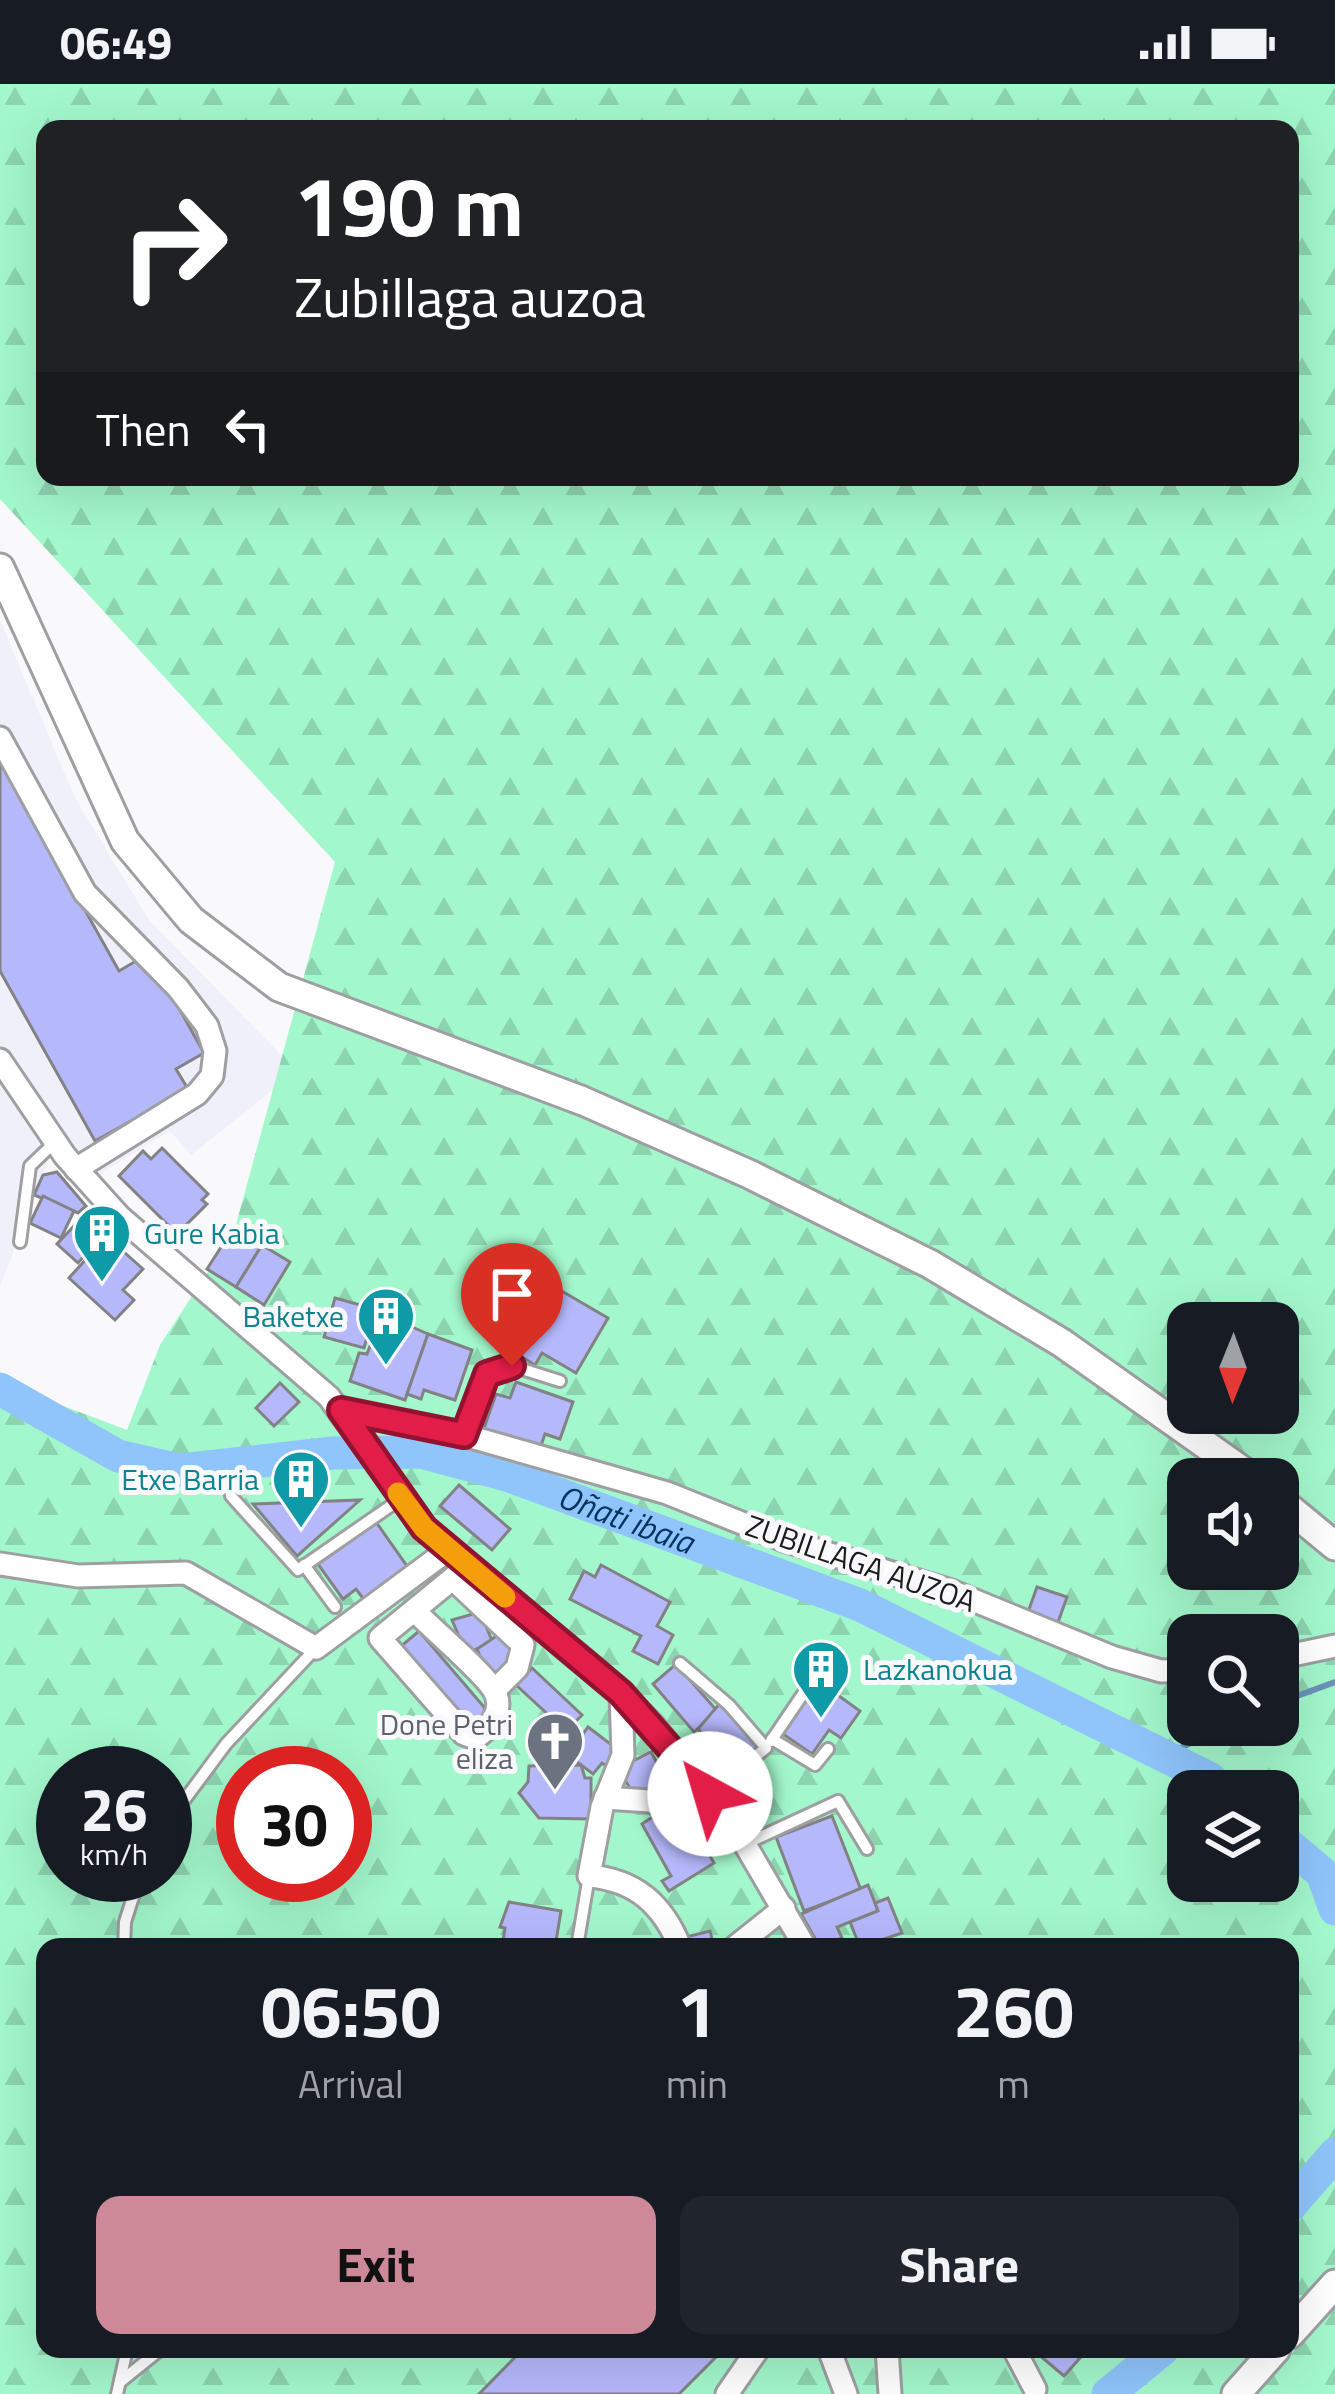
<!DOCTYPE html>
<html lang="en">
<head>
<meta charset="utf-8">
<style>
  body { margin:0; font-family:"Titillium Web",sans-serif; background:#20242c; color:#f1f3f6; height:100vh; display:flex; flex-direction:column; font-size:45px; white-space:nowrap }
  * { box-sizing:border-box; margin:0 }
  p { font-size:39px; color:#9ea1a6 }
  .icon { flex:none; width:66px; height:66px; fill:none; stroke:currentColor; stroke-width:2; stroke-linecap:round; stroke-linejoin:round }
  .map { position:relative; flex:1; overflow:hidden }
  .panel { position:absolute; left:36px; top:1854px; width:1263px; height:420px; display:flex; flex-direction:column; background:#171b24; border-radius:24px; box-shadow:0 12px 48px #0002 }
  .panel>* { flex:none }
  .guide { position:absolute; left:36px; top:36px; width:1263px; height:366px; border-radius:24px; box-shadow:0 12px 48px #0002; background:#202124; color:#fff; overflow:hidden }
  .needle { width:78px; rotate:181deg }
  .fabs { position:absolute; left:1167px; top:1218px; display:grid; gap:24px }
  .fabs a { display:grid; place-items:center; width:132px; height:132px; border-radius:24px; background:#171b24; box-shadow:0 12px 48px #0002; font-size:60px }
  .speed { position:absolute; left:36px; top:1662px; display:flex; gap:24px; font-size:60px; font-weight:700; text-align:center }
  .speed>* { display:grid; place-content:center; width:156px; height:156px; border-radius:50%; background:#171b24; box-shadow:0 12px 48px #0002; line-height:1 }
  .speed small { font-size:30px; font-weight:400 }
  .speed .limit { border:18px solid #d22; background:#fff; color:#111 }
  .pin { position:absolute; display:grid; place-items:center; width:102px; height:102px; color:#fff; margin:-123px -51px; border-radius:50% 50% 50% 0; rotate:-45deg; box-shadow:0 0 12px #0007 }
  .pin .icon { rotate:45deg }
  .me { position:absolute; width:132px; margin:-66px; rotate:321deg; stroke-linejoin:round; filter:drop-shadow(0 0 9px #0008) }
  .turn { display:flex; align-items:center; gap:42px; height:252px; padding:0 60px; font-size:54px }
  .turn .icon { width:156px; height:156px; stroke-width:2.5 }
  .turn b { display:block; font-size:84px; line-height:102px }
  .then { display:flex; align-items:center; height:114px; padding:0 60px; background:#0003; gap:24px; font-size:45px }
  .eta { display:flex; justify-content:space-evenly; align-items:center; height:204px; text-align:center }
  .eta b { font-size:72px; font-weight:700; line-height:84px }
  .primary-button { display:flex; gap:24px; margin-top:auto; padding:24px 60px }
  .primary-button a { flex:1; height:138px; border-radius:24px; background:#ce8998; color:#111; font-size:48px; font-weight:700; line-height:138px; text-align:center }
  .primary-button a+a { background:#20242c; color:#f1f3f6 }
  .status { display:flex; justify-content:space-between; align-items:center; height:84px; padding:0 60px; background:#171b24; direction:ltr }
  .status svg { height:33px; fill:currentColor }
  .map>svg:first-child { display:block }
  .built { fill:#f0f0fa }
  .forest { fill:url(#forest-firs); fill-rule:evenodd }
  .pitch { fill:#a3f7cc }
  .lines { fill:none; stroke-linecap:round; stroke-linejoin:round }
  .stream { stroke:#6c92b8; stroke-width:6 }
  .river { stroke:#8fc5fb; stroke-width:33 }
  .building { fill:#b6b8fc; stroke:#828284; stroke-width:3 }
  .lane-casing { stroke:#9e9fa0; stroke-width:16 }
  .street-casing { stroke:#9e9fa0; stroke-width:27 }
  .secondary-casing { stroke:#9e9fa0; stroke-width:33 }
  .lane { stroke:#fff; stroke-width:10 }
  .street { stroke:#fff; stroke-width:21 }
  .secondary { stroke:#fff; stroke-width:27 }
  .route-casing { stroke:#92132f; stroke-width:30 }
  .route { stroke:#e11d48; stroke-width:21 }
  .slow { stroke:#f59e0b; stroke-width:21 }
  .labels { text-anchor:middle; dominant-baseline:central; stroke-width:10; stroke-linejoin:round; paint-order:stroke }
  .culture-label { font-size:30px; fill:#0d838f; stroke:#f9f9fb; text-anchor:start }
  .street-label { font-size:30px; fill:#1b1b1b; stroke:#f9f9fb }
  .worship-label { font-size:30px; fill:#5b616d; stroke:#f9f9fb; text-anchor:end }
  .water-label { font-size:33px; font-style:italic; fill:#00355f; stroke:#f9f9fb }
</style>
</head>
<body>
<div class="status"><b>06:49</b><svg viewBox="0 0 49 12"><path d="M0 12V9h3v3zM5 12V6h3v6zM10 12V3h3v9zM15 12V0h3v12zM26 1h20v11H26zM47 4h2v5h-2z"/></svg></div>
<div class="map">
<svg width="1335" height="2310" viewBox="0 0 1335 2310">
  <defs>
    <pattern id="forest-firs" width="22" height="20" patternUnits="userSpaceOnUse" patternTransform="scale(3)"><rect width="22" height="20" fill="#a3f7cc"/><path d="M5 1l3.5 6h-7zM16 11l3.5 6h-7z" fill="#8cd3af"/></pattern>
  </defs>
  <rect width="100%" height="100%" fill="#f9f9fb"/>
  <!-- built -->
  <path class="built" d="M0,536L75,714L149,836L297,987L191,1071L170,1047L81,1102L51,1071L0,1202Z"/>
  <!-- forest -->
  <path class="forest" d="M0,0H1335V2310H0V1298L127,1346L160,1261L234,1148L335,778L0,415ZM45,45H1290V393H45ZM1188,1239H1278V1329H1188ZM1188,1395H1278V1485H1188ZM1188,1551H1278V1641H1188ZM63,1689H165V1791H63ZM243,1689H345V1791H243ZM1188,1707H1278V1797H1188ZM45,1863H1290V2265H45Z"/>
  <!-- pitch -->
  <path class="pitch" d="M634,1727L671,1792L647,1807L635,1790L622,1796L600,1759L611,1752L607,1743Z"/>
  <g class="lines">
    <!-- stream -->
    <g class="stream">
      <path d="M1278,1619L1335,1598"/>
      <path d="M1164,1673L1224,1641"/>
    </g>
    <!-- river -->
    <g class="river">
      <path id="s1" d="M0,1305L118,1372L180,1386L333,1369L421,1368L507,1391L860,1521L1209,1694L1224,1707"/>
      <path d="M1278,1752L1322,1789L1335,1825"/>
      <path d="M1290,2122L1335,2070"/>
      <path d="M1108,2310L1163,2265"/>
    </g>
  </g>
  <!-- building -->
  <g class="building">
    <path d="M0,674L119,887L136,877L170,908L204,969L176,985L188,1005L95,1057L0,887Z"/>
    <path d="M162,1064L208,1110L202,1116L207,1120L177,1150L119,1092L143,1067L151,1075Z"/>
    <path d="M57,1088L86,1122L78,1129L34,1111L43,1091Z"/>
    <path d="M43,1112L74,1127L61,1154L30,1139Z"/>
    <path d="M89,1126L110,1144L78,1179L57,1160Z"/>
    <path d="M234,1143L262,1161L236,1203L207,1185Z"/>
    <path d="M116,1161L143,1185L123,1206L134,1216L115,1236L69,1194L88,1173L97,1181Z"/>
    <path d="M262,1161L290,1178L264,1221L236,1203Z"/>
    <path d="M553,1202L608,1234L576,1289L542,1269L535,1281L514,1268Z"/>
    <path d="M335,1214L378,1226L381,1217L400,1223L397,1235L387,1232L381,1254L368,1250L364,1264L324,1253Z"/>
    <path d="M387,1232L428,1250L405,1316L350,1297L359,1269L367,1270L372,1257L381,1254Z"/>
    <path d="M428,1250L472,1266L455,1316L424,1306L421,1315L407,1310Z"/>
    <path d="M516,1298L573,1318L560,1355L545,1350L538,1370L482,1350L496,1310L510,1314Z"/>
    <path d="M280,1299L299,1318L274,1342L256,1324Z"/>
    <path d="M459,1401L510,1445L492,1466L440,1422Z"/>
    <path d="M360,1416L297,1472L253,1420Z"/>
    <path d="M376,1438L409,1485L365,1517L356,1505L343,1515L318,1480Z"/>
    <path d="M601,1481L670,1518L657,1542L673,1551L658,1580L633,1567L641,1552L570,1515L584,1487L595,1493Z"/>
    <path d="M1037,1503L1067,1513L1057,1541L1027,1531Z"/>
    <path d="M480,1528L493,1559L466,1569L452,1536Z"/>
    <path d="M419,1547L490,1630L471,1646L399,1564Z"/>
    <path d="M504,1547L516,1583L489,1594L477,1565Z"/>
    <path d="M676,1580L718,1628L694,1648L653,1600Z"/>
    <path d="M532,1584L582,1631L566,1647L516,1601Z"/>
    <path d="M817,1596L860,1627L841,1654L829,1646L812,1670L780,1648Z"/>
    <path d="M721,1618L762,1665L735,1688L698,1645Z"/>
    <path d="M588,1643L621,1668L609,1684L602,1679L593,1690L560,1665L571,1650L579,1656Z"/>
    <path d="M651,1668L667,1697L637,1714L622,1692L631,1678Z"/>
    <path d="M581,1681L585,1694H591V1735L539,1734L519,1709L528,1698L529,1682Z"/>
    <path d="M663,1726L677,1749L692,1741L714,1779L669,1807L662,1797L671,1792L642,1740Z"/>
    <path d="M832,1732L861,1806L804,1827L776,1753Z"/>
    <path d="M868,1801L878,1827L837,1843L842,1854L820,1863L801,1830Z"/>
    <path d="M888,1814L902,1849L860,1863L850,1838L878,1827L875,1819Z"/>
    <path d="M509,1818L561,1827L555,1863H502L505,1844L500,1843Z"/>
    <path d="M710,1847L714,1863H687L682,1854Z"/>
    <path d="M523,2265H722L723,2266L679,2310H479Z"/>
    <path d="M1032,2265H1086L1087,2266L1064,2292Z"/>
  </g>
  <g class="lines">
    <!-- lane casing -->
    <g class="lane-casing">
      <g id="lane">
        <path d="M20,1158L30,1082L55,1058"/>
        <path d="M464,1351L487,1290L512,1282L560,1297"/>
        <path d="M231,1412L298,1486L402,1414"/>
        <path d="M304,1481L335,1523"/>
        <path d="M680,1579L729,1621L766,1664L709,1710"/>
        <path d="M772,1655L815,1681L828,1665"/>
        <path d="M771,1657L805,1607"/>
        <path d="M165,1742L226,1660L316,1564"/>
        <path d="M745,1760L838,1717L867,1765"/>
        <path d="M124,1863L125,1838L140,1791"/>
        <path d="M577,1863L589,1792"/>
        <path d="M120,2298L161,2265"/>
        <path d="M117,2310L127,2265"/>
      </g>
    </g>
    <!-- street casing -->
    <g class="street-casing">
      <g id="street">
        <path d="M0,654L85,809L178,904L207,942L215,967L212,992L197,1010L76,1085"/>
        <path d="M0,976L65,1072L120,1133L329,1313L424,1444L599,1588L653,1641L736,1745L805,1863"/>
        <path d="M341,1326L464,1351L667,1409L784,1456L951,1507L1112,1573L1161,1587L1188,1586"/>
        <path d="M0,1480L78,1492L186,1489L316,1564L448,1466"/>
        <path d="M454,1496L523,1561L517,1584L495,1606"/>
        <path d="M415,1527C433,1546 482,1587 493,1605C506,1624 490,1645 475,1654L464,1650L380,1554L468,1482"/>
        <path d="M1278,1574L1335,1562"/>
        <path d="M621,1609L623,1671L602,1723L589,1792C636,1796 663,1821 680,1863"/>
        <path d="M605,1714L650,1717L691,1733L706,1720"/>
        <path d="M735,1863L784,1824"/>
        <path d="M829,2265L846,2310"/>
        <path d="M887,2265L890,2310"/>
        <path d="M1014,2265L1035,2305"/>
        <path d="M727,2310L758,2265"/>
      </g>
    </g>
    <!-- secondary casing -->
    <g class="secondary-casing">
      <g id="secondary">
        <path d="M0,484L125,757L191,836L279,903L583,1017L749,1090L930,1180L1062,1259L1254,1395"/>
        <path d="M1278,1415L1335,1462"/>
        <path d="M1290,2250L1335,2200"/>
        <path d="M1236,2310L1276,2265"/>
      </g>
    </g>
    <!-- lane -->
    <use href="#lane" class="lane"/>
    <!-- street -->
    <use href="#street" class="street"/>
    <!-- secondary -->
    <use href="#secondary" class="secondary"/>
  </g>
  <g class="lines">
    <!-- route casing -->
    <g class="route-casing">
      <path id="route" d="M512,1282L487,1290L464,1351L341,1326L424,1444L621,1609L710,1710"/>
    </g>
    <!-- route -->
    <use href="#route" class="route"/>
    <!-- slow -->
    <path class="slow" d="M398,1409L424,1444L505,1513"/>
  </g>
  <!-- icons -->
  <defs>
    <g id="building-pin" transform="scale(3)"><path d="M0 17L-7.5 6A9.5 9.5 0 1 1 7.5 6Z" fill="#0f9aa8" stroke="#f9f9fb"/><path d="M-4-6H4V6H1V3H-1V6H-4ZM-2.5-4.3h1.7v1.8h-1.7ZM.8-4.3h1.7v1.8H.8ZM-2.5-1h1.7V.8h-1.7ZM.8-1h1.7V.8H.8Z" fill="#fff"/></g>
    <g id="church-pin" transform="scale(3)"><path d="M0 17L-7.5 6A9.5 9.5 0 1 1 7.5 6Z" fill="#6b7280" stroke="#f9f9fb"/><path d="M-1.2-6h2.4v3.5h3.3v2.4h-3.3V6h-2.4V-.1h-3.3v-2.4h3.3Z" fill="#fff"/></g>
  </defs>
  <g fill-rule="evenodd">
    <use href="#building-pin" x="102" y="1149"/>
    <use href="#building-pin" x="386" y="1232"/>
    <use href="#building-pin" x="301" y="1395"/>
    <use href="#building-pin" x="821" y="1585"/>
    <use href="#church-pin" x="555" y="1657"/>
  </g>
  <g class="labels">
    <!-- culture labels -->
    <g class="culture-label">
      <text x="144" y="1149">Gure Kabia</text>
      <text x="344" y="1232" text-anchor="end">Baketxe</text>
      <text x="259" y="1395" text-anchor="end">Etxe Barria</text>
      <text x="863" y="1585">Lazkanokua</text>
    </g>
    <!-- street labels -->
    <g class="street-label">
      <text transform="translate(861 1479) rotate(19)">ZUBILLAGA AUZOA</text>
    </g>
    <!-- worship labels -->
    <g class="worship-label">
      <text x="513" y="1640">Done Petri<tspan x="513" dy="34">eliza</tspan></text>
    </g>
    <!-- water labels -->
    <g class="water-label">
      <text stroke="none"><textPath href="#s1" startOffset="657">Oñati ibaia</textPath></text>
    </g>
  </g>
</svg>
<div class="fabs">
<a><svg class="needle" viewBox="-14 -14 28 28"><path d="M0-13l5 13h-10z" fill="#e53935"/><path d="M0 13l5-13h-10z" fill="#9ea1a6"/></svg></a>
<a><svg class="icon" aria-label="sound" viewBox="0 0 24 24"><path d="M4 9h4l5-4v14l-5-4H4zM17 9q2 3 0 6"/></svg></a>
<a><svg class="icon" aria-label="search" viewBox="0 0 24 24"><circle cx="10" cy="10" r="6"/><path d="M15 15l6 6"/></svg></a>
<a><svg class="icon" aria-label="layers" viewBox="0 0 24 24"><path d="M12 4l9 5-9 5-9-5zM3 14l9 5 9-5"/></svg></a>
</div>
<div class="speed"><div>26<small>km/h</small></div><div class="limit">30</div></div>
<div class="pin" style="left:512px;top:1282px;background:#d93025"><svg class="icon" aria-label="arrive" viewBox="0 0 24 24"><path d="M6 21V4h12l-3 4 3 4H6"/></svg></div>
<svg class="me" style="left:710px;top:1710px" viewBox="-20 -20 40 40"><circle r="19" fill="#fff"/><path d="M0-13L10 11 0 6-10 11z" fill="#e11d48"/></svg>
<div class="guide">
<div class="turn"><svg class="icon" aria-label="right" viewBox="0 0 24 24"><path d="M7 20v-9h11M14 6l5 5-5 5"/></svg><div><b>190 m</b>Zubillaga auzoa</div></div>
<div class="then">Then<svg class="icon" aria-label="left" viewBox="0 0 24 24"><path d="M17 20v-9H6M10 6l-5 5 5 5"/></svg></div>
</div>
<section class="panel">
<div class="eta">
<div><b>06:50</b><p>Arrival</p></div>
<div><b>1</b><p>min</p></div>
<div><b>260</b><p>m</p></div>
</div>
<div class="primary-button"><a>Exit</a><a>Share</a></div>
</section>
</div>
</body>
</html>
